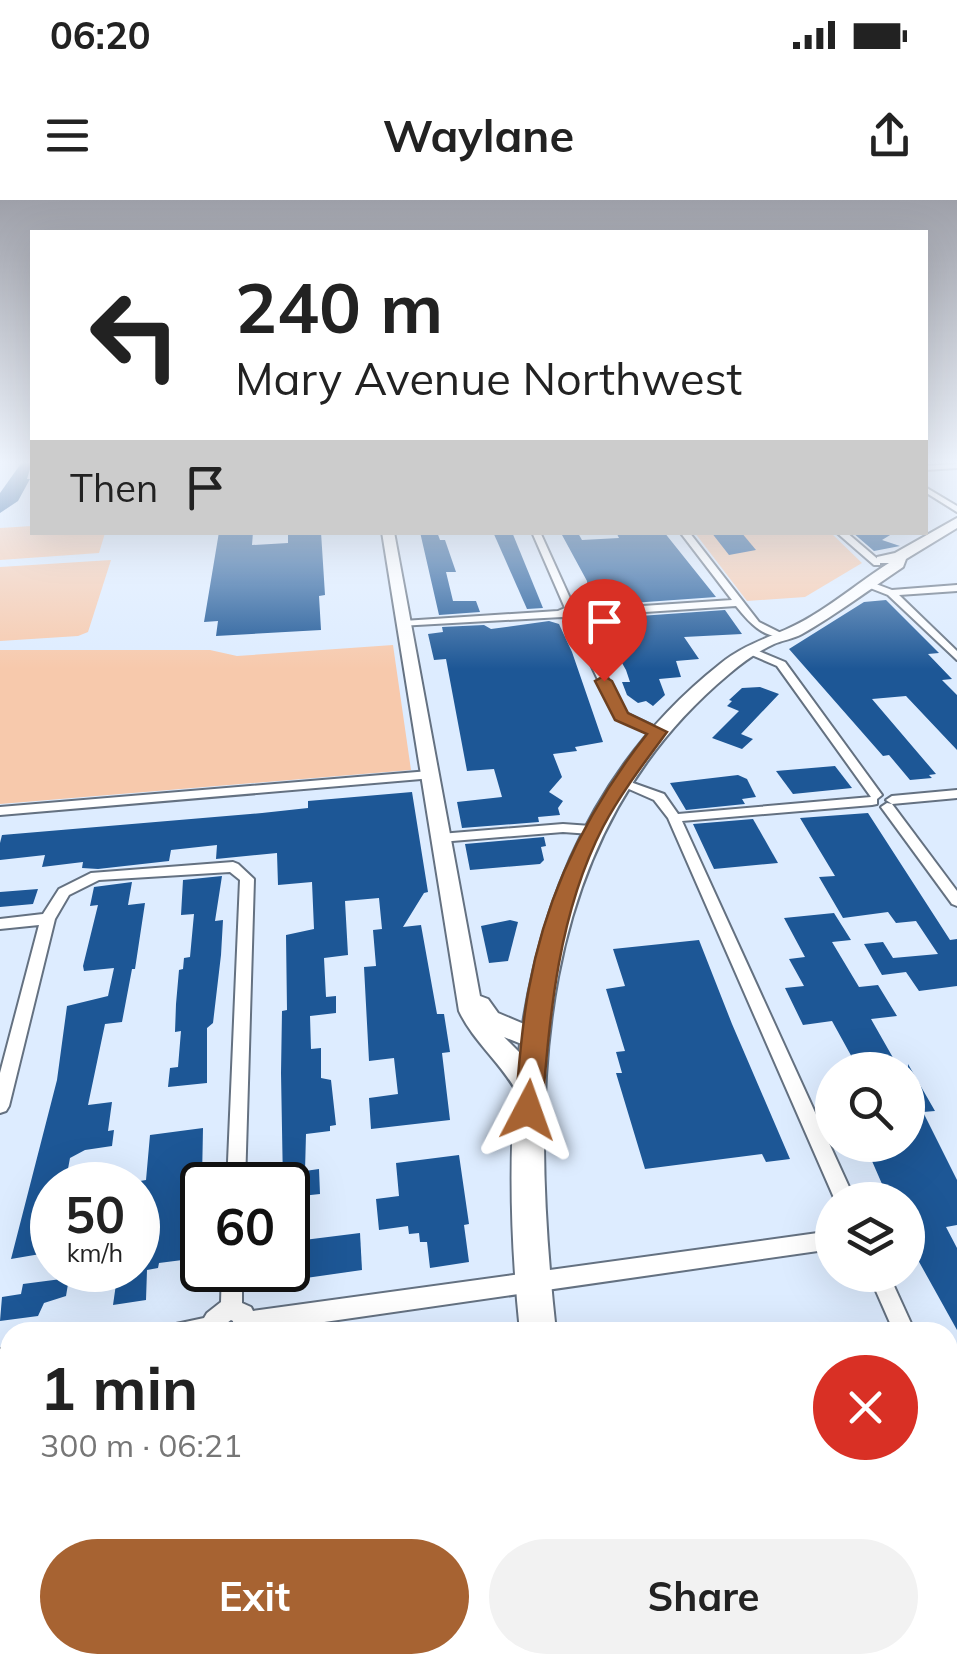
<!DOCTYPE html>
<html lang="en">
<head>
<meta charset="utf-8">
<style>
  body { margin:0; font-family:Mulish,sans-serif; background:#f2f2f2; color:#222; height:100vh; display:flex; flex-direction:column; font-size:38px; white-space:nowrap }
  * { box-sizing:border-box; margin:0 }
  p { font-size:32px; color:#767676 }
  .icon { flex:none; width:55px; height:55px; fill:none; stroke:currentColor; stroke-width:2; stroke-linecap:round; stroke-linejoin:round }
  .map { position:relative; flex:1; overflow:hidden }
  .sheet { position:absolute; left:0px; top:1122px; width:958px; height:352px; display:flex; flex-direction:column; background:#fff; border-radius:30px 30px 0 0; box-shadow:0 10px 40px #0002 }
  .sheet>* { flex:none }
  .hud { position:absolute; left:30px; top:30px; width:898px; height:305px; border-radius:0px; box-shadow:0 10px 40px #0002; background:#fff; color:#222; overflow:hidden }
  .controls { position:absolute; left:815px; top:852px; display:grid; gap:20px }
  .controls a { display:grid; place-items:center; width:110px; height:110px; border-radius:50%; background:#fff; box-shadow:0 10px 40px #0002; font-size:50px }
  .speed { position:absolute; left:30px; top:962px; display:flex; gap:20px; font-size:50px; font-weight:700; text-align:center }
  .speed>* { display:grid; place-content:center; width:130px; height:130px; border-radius:50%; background:#fff; box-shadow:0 10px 40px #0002; line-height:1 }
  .speed small { font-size:25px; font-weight:400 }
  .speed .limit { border:5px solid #111; border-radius:15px; background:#fff; color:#111 }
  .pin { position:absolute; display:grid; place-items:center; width:85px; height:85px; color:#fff; margin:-102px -42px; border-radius:50% 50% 50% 0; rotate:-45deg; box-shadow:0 0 10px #0007 }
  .pin .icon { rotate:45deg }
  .me { position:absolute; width:110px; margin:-55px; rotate:4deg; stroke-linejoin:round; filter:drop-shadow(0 0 8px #0008) }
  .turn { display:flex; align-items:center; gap:35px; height:210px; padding:0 40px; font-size:45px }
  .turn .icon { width:130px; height:130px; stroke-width:2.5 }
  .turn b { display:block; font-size:70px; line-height:85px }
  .then { display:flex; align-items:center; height:95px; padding:0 40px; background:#0003; gap:20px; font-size:38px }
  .round { display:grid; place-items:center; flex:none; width:105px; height:105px; border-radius:52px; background:#f2f2f2 }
  .overview { display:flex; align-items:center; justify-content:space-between; height:170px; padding:0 40px }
  h1 { font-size:60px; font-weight:700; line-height:75px }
  .cta { display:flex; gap:20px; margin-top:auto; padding:20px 40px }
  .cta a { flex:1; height:115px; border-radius:60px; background:#a76332; color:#fff; font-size:40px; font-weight:700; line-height:115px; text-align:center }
  .cta a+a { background:#f2f2f2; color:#222 }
  .status { display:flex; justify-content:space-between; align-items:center; height:70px; padding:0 50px; background:#fff; direction:ltr }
  .status svg { height:28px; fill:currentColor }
  header { display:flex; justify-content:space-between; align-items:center; height:130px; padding:0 40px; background:#fff; font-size:45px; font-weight:700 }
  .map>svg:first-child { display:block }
  .green { fill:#f7c9ac }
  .building { fill:#1d5796 }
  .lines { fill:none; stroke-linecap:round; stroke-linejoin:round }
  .street-casing { stroke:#647181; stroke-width:4 }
  .secondary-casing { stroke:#647181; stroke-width:4 }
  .primary-casing { stroke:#647181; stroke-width:4 }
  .street { fill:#fff; fill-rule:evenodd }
  .secondary { fill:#fff; fill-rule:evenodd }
  .primary { fill:#fff; fill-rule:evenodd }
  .route { fill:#a76332; stroke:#6d4020; stroke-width:2.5 }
</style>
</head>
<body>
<div class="status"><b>06:20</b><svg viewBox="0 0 49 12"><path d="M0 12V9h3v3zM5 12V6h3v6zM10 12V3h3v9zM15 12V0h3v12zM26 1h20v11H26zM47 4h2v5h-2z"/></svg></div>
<header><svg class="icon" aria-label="menu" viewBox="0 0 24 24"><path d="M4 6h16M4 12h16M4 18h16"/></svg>Waylane<svg class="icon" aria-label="share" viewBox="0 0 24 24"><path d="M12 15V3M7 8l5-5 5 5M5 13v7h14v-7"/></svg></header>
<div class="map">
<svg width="957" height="1474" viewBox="0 0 957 1474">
  <rect width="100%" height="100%" fill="#ddecff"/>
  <!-- green -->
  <g class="green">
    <path d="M32,326V332L105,333L99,353L0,360V328Z"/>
    <path d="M695,333H831L862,363L805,397L747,401Z"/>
    <path d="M111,360L88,432L78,436L0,441V367Z"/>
    <path d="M393,445L411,570L0,604V450H210L237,456Z"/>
  </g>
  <!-- building -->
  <g class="building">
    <path d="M22,262H32L27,279H30L18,301L0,313V293Z"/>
    <path d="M219,332H253L252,345L288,343V332H321L325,395L319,396L321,430L216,436L218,421L204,422Z"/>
    <path d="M420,332H437L440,340H445L456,372H446L453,401H476L480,412L439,415Z"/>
    <path d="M493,332H512L543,408L527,409Z"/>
    <path d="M616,332H664L716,397L590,406L584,392H588L587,381L562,335L578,333L582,340L619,338Z"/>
    <path d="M711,332H741L756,350L729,355Z"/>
    <path d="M852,332H895L882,340L900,346L874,351Z"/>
    <path d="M886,400L939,453L928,454L952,479L942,480L957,495V550L906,496L872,499L936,574L929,575L932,578L910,580L889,555L883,556L789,449L864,402Z"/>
    <path d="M725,410L742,434L684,437L699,459L676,461L681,477L659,479L665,495L653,506L646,501L638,503L627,495L622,482H630L626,470L597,419Z"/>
    <path d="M549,421L559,424L572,452L603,542L575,547L577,551L553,554L562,577L549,592L563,601L558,608L560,615L538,617L539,622L462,628L457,602L502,597L494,569L467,571L446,459L434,460L428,434L443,432L442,427L484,425L491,429Z"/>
    <path d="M760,487L779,494L741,534L753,539L742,549L712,538L739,511L727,506L732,501L729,500L742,488Z"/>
    <path d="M835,566L852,588L793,594L776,571Z"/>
    <path d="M738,575L747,579L756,597L742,599L745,604L686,610L670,583Z"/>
    <path d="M412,592L428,692L424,693L403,727L421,725L437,814H444L450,852L442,853L450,920L371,929L369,898L398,894L394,858L369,861L364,767L376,766L373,730L382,729L379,698L345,701L348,755L324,758L326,797L336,796V813L310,816L311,849L321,848V878L331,880L336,925L330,926V931L306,934L305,971L319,969L320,994L292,997L288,995V985H283L281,873L282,811L287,810L286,735L314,729L312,682L278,685L277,653L216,659L217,645L171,650L169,661L98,669L82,668L83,662L42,667L45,655L0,660V643L2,635L262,613L308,608V601Z"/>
    <path d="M868,613L950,740L957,739V786L919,791L906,772L882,775L864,744L883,742L893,758L938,754L916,721L896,723L888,712L843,718L819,677L835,676L800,618Z"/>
    <path d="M753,619L778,663L714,669L693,624Z"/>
    <path d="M544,637L546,646L541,647L544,660L540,664L470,670L465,644Z"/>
    <path d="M222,676L215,721L223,720L221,755L213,823L207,828V883L168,887L170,868L178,867L181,831L175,832L176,804L179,770L183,769L184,758L190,757L194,714L181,715L183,680Z"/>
    <path d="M132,682L128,705L145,703L135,769H132L122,822L105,824L88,905L112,902L108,931L114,930L112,946L85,950L70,958L65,985H52L48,1029L52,1028V1052L11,1059L57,880L67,806L108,796L114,768L84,771L83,766L98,705L90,706L94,687Z"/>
    <path d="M38,689L33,704L0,707V692Z"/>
    <path d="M834,713L851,740L832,742L859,787L878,785L897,816L871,819L900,870H859L832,821L803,825L785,788L804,786L789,759L805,757L784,718Z"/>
    <path d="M510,720L518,722L508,761L489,763L481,726Z"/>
    <path d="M699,740L732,824L790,959L766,962L762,954L645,969L616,873H622L616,852L625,851L606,789L625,786L613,749Z"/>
    <path d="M908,864L935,911L923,912L957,980V1025L946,1027L957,1048V1130L908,1042V1000H889L865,945H908Z"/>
    <path d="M203,928L202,979L196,980L198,1058L159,1063L158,1068L147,1070L146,1100L113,1105L118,1070H138L140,981L146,980L150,935Z"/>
    <path d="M459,955L469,1024L464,1025L469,1062L430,1068L427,1042H420L419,1033L409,1034L408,1026L379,1030L376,999L399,996L396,963Z"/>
    <path d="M360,1033L362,1070L292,1080L288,1042Z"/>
    <path d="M69,1078L66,1096L44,1103L38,1116L0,1121L2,1097L21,1094L23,1084Z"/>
  </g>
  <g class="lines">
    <!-- street casing -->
    <g class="street-casing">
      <g id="street">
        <path d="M957,264V268L925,270V266Z"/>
        <path d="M925,287L957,306V312L925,292Z"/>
        <path d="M532,332H540L574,407L583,410L732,400L680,332H689L759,422L785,435C765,441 748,421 736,406L584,416L579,419L624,512L662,530L664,532L658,536L615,516L570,420L562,417L399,426L398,424L403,421L558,411L565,408Z"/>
        <path d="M836,332H846L880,361V365H874Z"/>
        <path d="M868,381L892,390L957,385V391L899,395L957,451V460L888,395L865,386L863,384Z"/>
        <path d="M751,448L785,462L882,595L877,599V604L872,605L682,621L855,1000H835L668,618L654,600L613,582L619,578L664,594L678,614L871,597L777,466L747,453L746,451Z"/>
        <path d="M429,571L435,575L433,578L0,615V607Z"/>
        <path d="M957,590V598L892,604L886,600L892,596Z"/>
        <path d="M887,603L892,604L957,691V706L952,704L881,607Z"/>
        <path d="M563,624L591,626L598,630L591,634L563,632L440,642L433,638L440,634Z"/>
        <path d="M233,662L238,664L254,679L245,985H227L240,680L230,672L99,680L69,695L55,719L9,906L6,911L0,913V873L39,725L0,729V719L43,714L59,689L91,673Z"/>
        <path d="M832,1031V1049L255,1132H234L233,1121L231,1120L224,1125L223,1132H173L176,1124L204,1118L207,1113L221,1102L222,1070H242V1103L251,1107L253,1111Z"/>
        <path d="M869,1075H889L915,1132H894Z"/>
        <path d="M10,1148V1170L0,1171V1149Z"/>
        <path d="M948,1214L957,1219V1257L948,1250Z"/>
        <rect x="202" y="1465" width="26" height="9"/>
      </g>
    </g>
    <!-- secondary casing -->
    <g class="secondary-casing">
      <path id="secondary" d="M382,332H394L480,796L488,799L498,813L543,832L546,839L543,846L534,849L504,837L525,858L541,888L537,896L528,899L519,896C503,864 474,843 459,811Z"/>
    </g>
    <!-- primary casing -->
    <g class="primary-casing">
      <g id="primary">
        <path d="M957,318V328L906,359L903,367C870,389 837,414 802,434C793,439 783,440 774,444C757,452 743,462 729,474C530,640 530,895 556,1132H520C495,891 515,626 720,464C741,447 762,440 787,429C822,414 856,384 889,363H877V357L895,353Z"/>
        <path d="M572,1465H616L617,1474H573Z"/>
      </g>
    </g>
    <!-- street -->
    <use href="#street" class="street"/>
    <!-- secondary -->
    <use href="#secondary" class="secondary"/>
    <!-- primary -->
    <use href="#primary" class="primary"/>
  </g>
  <!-- sky -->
  <linearGradient id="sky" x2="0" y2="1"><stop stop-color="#9ea0a9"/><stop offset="0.56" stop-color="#f0f6ff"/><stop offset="1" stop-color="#f0f6ff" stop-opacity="0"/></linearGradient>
  <rect width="957" height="469" fill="url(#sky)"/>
  <!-- route -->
  <path class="route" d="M604,476L612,481L628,513L667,532C644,563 621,593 603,627C558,714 550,814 542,910L538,917L528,921L519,917L515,910C519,869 521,828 529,788C546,693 588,609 647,534L615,520L595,481Z"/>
</svg>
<div class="controls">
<a><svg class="icon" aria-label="search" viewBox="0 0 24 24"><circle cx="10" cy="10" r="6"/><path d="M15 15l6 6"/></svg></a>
<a><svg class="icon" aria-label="layers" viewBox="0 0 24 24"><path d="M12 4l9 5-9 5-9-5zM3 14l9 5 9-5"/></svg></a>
</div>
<div class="speed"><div>50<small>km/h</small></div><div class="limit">60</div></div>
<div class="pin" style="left:604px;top:481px;background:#d93025"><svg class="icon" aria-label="arrive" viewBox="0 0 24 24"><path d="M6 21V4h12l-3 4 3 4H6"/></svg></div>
<svg class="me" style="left:528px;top:910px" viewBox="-20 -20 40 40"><path d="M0-17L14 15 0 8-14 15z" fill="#a76332" stroke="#fff" stroke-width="4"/></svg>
<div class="hud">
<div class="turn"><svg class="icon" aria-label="left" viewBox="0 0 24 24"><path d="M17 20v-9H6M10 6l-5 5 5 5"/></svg><div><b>240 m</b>Mary Avenue Northwest</div></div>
<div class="then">Then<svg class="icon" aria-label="arrive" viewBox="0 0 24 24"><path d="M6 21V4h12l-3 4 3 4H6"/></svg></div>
</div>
<section class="sheet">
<div class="overview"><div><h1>1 min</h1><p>300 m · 06:21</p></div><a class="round" style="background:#d93025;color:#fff"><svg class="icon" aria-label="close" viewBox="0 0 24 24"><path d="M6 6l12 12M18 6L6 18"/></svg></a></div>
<div class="cta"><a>Exit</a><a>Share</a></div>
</section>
</div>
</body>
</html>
